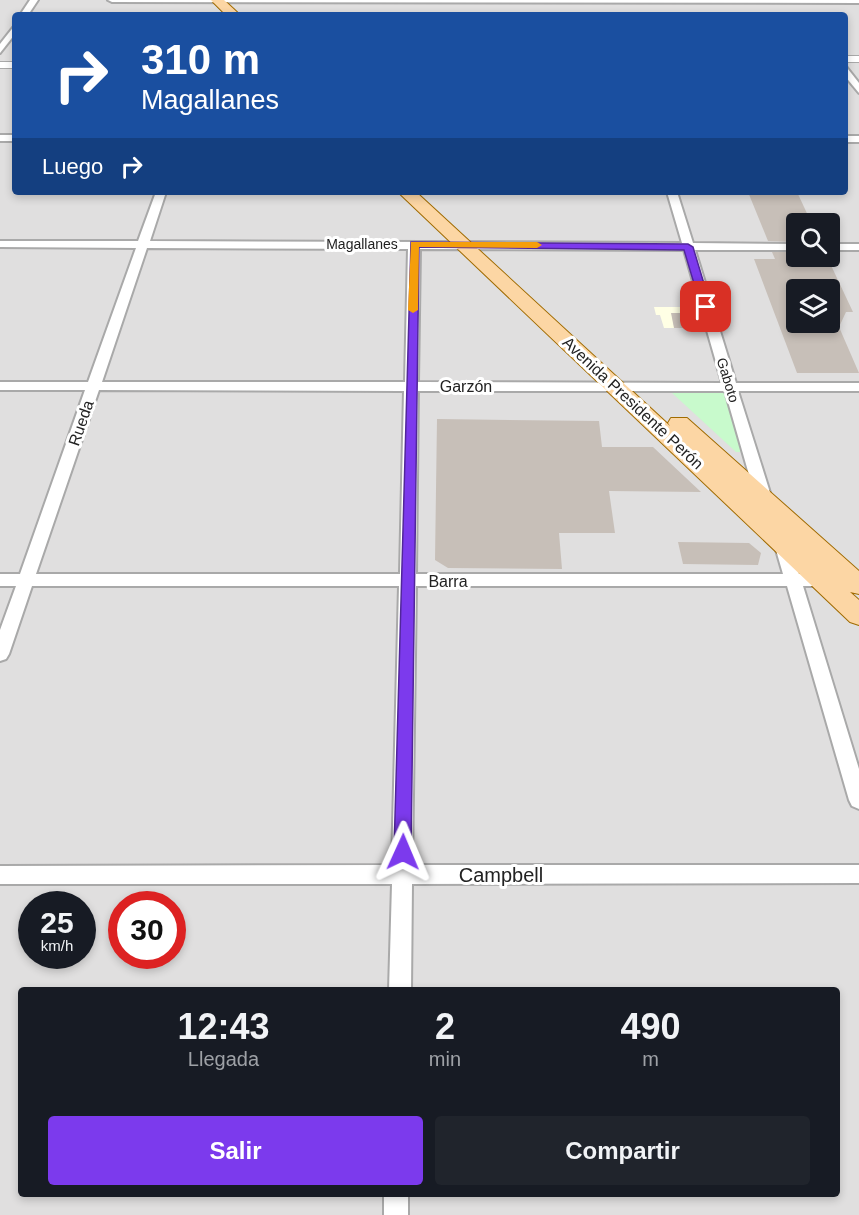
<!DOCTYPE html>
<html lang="es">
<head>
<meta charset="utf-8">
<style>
  body { margin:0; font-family:Helvetica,sans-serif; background:#20242c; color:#f1f3f6; height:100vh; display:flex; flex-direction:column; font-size:22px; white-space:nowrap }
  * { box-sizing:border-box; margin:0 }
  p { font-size:20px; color:#9ea1a6 }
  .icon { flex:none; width:33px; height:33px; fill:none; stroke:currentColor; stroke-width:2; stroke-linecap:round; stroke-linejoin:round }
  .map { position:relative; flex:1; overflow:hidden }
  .sheet { position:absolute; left:18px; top:987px; width:822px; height:210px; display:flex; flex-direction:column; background:#171b24; border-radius:6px; box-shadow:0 3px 9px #0003 }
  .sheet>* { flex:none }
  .hud { position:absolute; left:12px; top:12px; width:836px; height:183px; border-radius:6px; box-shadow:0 3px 9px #0003; background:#1a4fa0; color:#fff; overflow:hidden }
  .controls { position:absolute; left:786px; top:213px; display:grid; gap:12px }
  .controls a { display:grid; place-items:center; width:54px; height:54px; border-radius:6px; background:#171b24; box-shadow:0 3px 9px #0003; font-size:30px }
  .speed { position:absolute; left:18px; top:891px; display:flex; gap:12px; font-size:30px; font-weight:700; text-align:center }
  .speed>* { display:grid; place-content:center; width:78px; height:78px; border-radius:50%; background:#171b24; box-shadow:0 3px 9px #0003; line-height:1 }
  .speed small { font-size:15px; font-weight:400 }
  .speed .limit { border:9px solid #d22; background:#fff; color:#111 }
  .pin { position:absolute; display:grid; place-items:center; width:51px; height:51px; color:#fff; margin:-26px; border-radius:12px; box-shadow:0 3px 9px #0006 }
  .me { position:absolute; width:66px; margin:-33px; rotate:1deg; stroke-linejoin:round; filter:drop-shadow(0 0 4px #0008) }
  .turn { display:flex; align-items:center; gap:21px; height:126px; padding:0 30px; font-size:27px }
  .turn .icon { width:78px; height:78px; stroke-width:2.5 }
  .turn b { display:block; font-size:42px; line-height:51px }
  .then { display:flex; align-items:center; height:57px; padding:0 30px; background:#0003; gap:12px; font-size:22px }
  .eta { display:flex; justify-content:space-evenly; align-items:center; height:102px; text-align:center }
  .eta b { font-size:36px; font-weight:800; line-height:42px }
  .button { display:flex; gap:12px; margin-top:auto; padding:12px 30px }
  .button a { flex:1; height:69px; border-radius:6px; background:#7c3aed; color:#fff; font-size:24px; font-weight:800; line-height:69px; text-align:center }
  .button a+a { background:#20242c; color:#f1f3f6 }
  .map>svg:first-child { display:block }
  .residential { fill:#e0dfdf; fill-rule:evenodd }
  .education { fill:#ffffe5 }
  .park { fill:#c8facc }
  .building { fill:#c7bfb8; fill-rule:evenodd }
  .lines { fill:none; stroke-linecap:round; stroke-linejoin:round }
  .minor-casing { stroke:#a9a9a9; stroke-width:4 }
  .tertiary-casing { stroke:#a9a9a9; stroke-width:2 }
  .primary-casing { stroke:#a06b00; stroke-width:2 }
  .minor { fill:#fff; fill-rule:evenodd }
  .tertiary { fill:#fff; fill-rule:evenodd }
  .primary { fill:#fcd6a4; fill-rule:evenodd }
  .route { fill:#7c3aed; stroke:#51269a; stroke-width:1.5 }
  .slow { fill:#f59e0b }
  .labels { text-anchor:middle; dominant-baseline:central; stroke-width:6; stroke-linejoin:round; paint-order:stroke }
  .far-street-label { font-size:14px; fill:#222; stroke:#fff }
  .street-label { font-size:16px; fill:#222; stroke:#fff }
  .near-street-label { font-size:20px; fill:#222; stroke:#fff }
</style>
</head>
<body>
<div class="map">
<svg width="859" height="1215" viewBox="0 0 859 1215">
  <rect width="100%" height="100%" fill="#f2efe9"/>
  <!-- residential -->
  <path class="residential" d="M0,0H859V1215H0ZM15,15H844V192H15ZM796,224H830V256H796ZM796,290H830V322H796ZM32,904H82V956H32ZM122,904H172V956H122ZM21,990H837V1194H21Z"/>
  <!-- education -->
  <path class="education" d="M654,307H685L692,328H664L660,315H656Z"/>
  <!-- park -->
  <path class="park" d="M671,392H726L742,452H736Z"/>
  <!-- building -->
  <g class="building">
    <path d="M748,192H797L812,224H793L796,242L768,241Z"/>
    <path d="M772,252H796V259H828L853,312H846L839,327L859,373H797L754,259H775ZM796,290H830V322H796Z"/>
    <path d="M671,313H687L692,328H674Z"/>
    <path d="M437,419L599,421L602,447H653L701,492L609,491L615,533H559L562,569L448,568L435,560Z"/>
    <path d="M678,542L749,543L761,553L758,565L683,564Z"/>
  </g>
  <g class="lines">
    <!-- minor casing -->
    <g class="minor-casing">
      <g id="minor">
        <path d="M30,0H38L28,15H20Z"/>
        <path d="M108,0H859V3L112,2Z"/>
        <path d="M15,25V34L0,53V44Z"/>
        <path d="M844,64L859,83V93L844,75Z"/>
        <rect x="0" y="135" width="15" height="6"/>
        <rect x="844" y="136" width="15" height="6"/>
        <path d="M156,192H166L150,241L682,243L667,192H677L693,243L796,244V250H695L736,383H859V391H738L772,499L769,503L764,504L756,499L725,391H418L416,574H783L774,543L782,537L790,543L799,574H859V586H803L859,769V809L852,806L849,800L787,586H416L412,865H859V883L412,884L411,990H389L392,884H0V866L392,865L399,586H32L9,654L6,659L0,661V630L16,586H0V574H20L85,390H0V382H88L136,248L0,247V241H138ZM147,248L408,249L405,382H102ZM420,249L684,250L722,383L418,382ZM99,390L404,391L400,574H36Z"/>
        <rect x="830" y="244" width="29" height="6"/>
        <rect x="384" y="1194" width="24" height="21"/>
      </g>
    </g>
    <!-- tertiary casing -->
    <g class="tertiary-casing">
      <g id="tertiary">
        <rect x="844" y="56" width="15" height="6"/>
        <rect x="0" y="62" width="15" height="6"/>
      </g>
    </g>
    <!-- primary casing -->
    <g class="primary-casing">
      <g id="primary">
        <path d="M211,0H224L240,15H226Z"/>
        <path d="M398,192H416L670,426L668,423L671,418H687L859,571V594L850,592L859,600V625L850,622Z"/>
      </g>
    </g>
    <!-- minor -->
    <use href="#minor" class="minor"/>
    <!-- tertiary -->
    <use href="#tertiary" class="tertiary"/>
    <!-- primary -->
    <use href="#primary" class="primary"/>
  </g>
  <!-- route -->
  <path class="route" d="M411,242L688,244L693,247L711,307L706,310L701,307L684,250L419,247L411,852L408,858L403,860L397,858L394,852Z"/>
  <!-- slow -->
  <path class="slow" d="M411,242H537L542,245L537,248L419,247L418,310L413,313L408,310Z"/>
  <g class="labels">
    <!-- far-street labels -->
    <g class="far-street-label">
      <text x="362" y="244">Magallanes</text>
      <text transform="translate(728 380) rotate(73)">Gaboto</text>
    </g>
    <!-- street labels -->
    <g class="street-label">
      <text x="466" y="386">Garzón</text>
      <text transform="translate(633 403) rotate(43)">Avenida Presidente Perón</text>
      <text transform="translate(81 423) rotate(-71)">Rueda</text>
      <text x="448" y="581">Barra</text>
    </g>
    <!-- near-street labels -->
    <g class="near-street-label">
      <text x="501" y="875">Campbell</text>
    </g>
  </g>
</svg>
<div class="controls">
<a><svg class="icon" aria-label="search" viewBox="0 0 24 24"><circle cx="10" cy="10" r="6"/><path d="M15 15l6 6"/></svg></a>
<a><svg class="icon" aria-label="layers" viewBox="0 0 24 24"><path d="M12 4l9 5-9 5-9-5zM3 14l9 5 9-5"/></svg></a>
</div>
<div class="speed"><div>25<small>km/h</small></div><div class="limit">30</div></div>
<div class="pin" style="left:706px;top:307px;background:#d93025"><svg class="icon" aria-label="arrive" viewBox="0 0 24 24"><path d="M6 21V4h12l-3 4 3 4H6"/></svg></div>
<svg class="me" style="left:403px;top:852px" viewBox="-20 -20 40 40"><path d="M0-17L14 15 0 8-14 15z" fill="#7c3aed" stroke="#fff" stroke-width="4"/></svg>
<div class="hud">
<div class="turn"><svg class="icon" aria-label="right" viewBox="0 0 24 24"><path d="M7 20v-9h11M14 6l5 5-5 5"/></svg><div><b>310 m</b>Magallanes</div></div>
<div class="then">Luego<svg class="icon" aria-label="right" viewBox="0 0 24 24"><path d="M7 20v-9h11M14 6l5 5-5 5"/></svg></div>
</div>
<section class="sheet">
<div class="eta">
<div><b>12:43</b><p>Llegada</p></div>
<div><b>2</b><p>min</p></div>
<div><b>490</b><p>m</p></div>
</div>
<div class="button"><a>Salir</a><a>Compartir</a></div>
</section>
</div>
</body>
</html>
